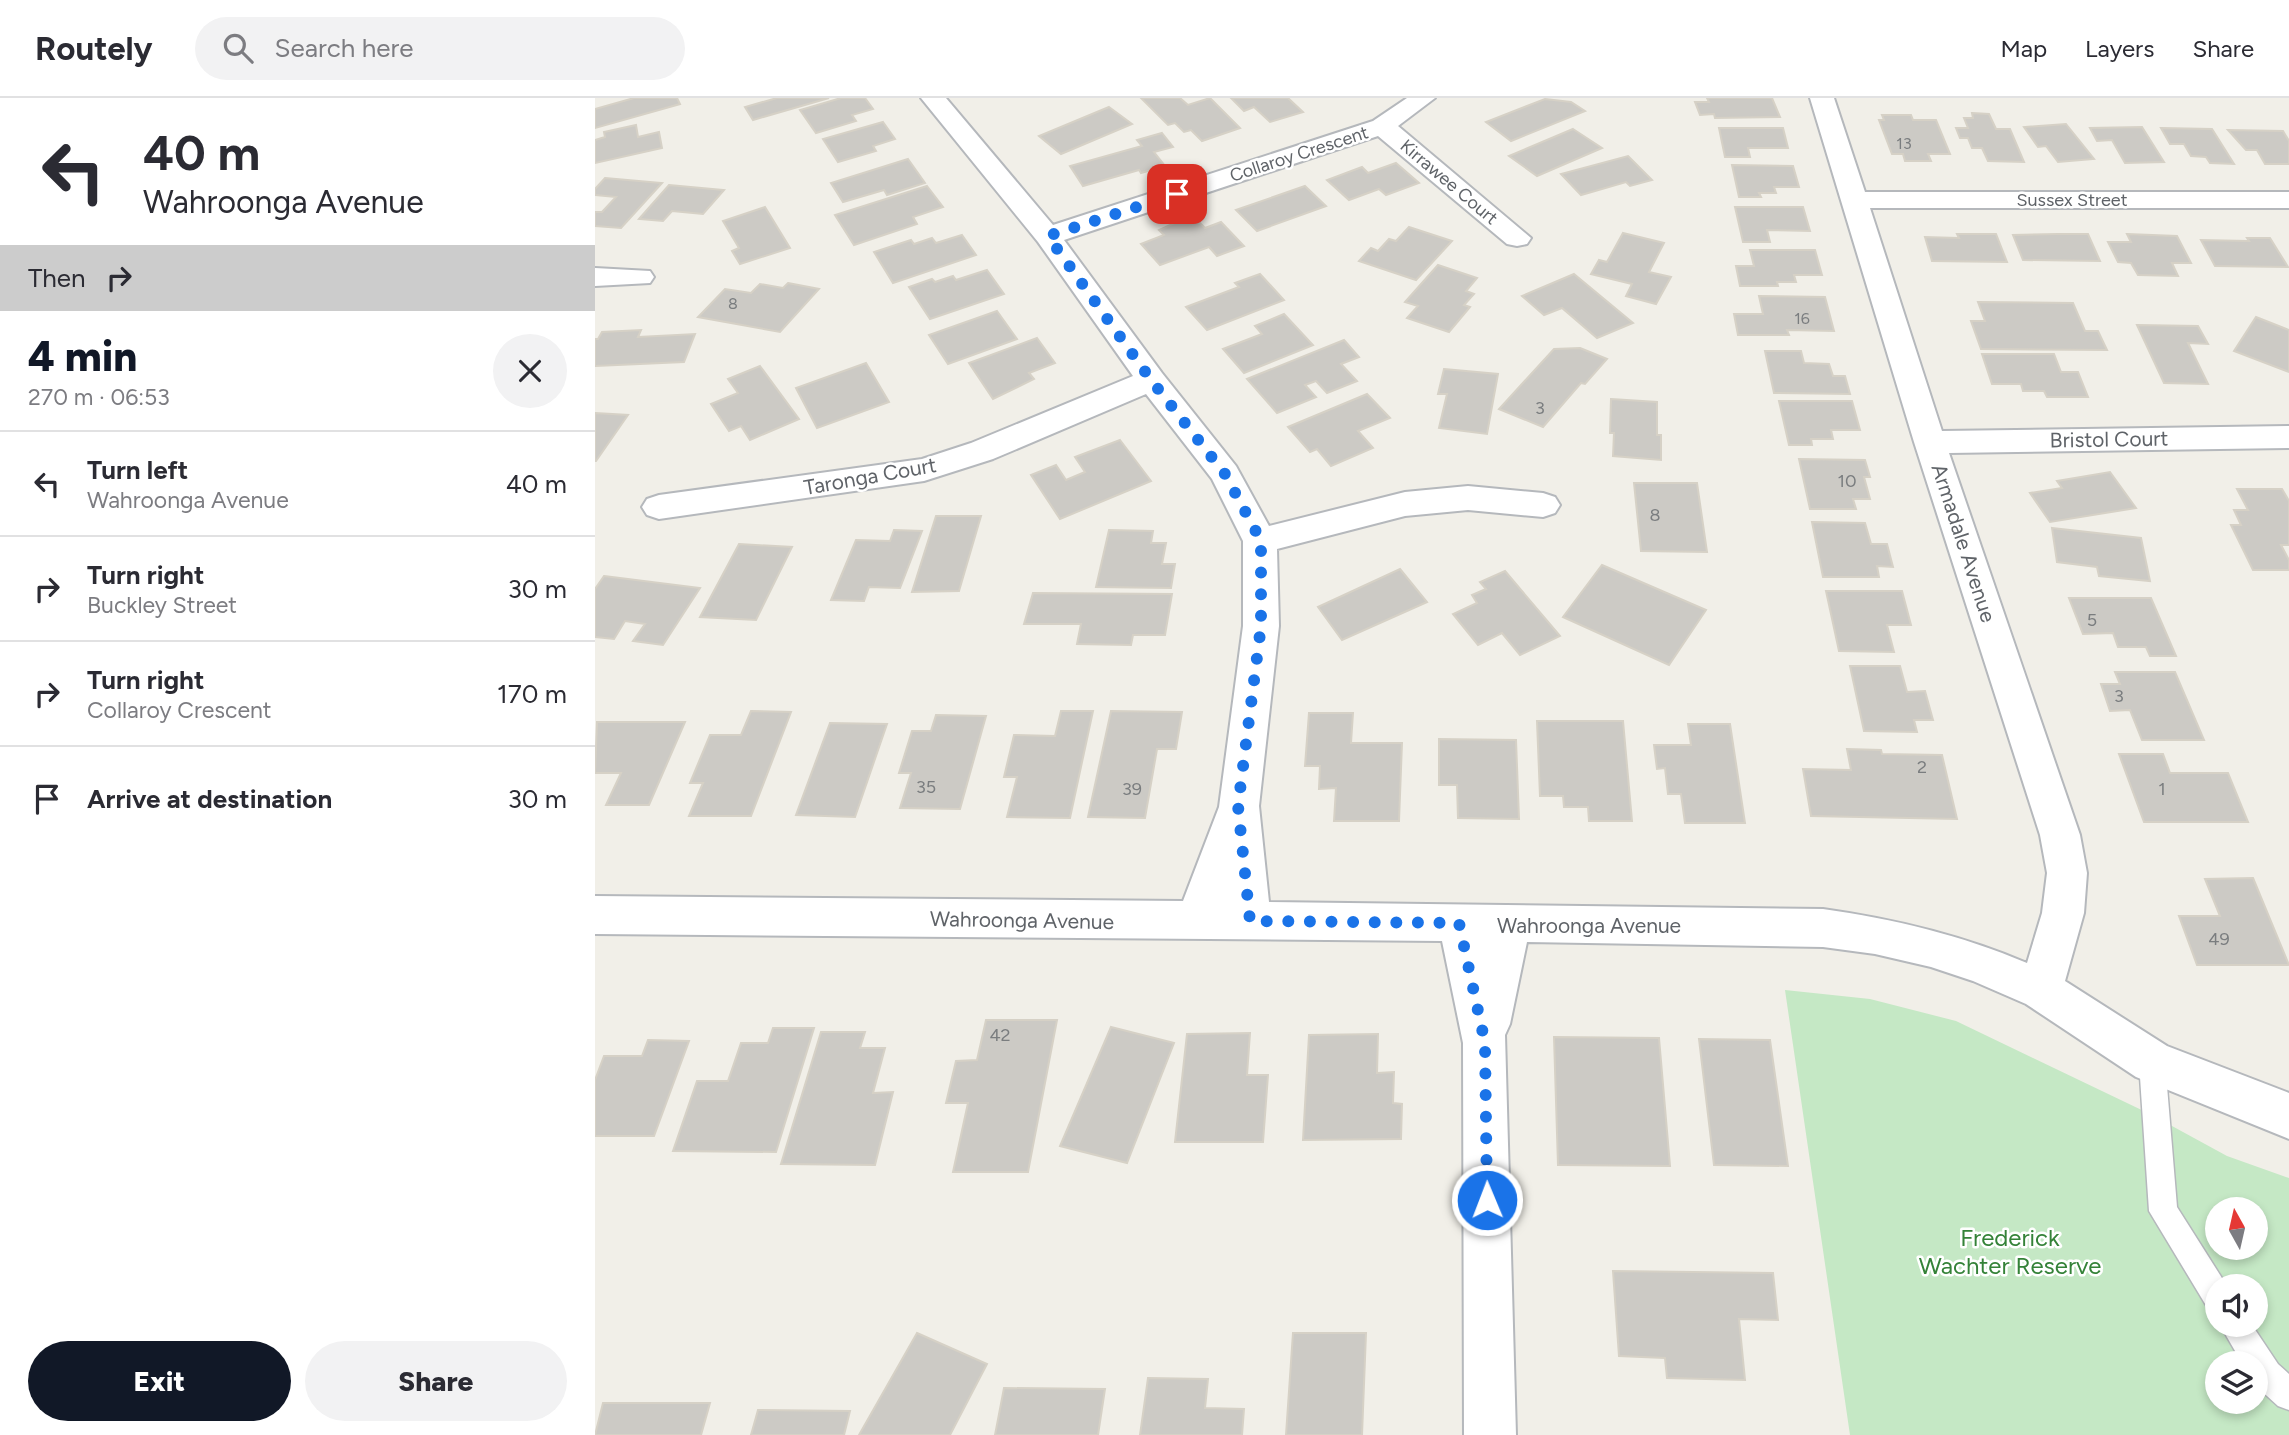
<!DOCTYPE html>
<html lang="en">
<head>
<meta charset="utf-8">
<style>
  body { margin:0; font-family:Figtree,sans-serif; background:#f2f2f3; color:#2b2b33; height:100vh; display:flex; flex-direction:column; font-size:26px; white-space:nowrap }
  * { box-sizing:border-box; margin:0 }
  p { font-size:23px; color:#7c7c81 }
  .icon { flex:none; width:38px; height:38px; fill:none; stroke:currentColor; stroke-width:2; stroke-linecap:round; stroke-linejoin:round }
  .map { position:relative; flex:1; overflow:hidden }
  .side { display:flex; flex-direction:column; background:#fff; width:595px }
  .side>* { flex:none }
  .banner { background:#fff; color:#2b2b33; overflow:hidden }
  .needle { width:46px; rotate:352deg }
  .tools { position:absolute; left:1610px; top:1099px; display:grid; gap:14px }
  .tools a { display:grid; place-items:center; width:63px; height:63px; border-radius:50%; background:#fff; box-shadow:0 4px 10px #0003; font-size:35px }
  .pin { position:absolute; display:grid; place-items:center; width:60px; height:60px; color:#fff; margin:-30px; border-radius:14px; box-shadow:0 4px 10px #0006 }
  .me { position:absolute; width:77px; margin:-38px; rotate:359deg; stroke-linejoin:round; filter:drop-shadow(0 0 5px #0008) }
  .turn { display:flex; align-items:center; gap:24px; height:147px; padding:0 28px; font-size:32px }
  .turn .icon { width:91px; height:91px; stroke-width:2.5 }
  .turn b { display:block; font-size:49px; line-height:60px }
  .then { display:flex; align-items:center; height:66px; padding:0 28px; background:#0003; gap:14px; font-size:26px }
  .round { display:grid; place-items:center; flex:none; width:74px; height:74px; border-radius:37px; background:#f2f2f3 }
  .overview { display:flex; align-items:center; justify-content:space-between; height:119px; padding:0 28px }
  h1 { font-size:42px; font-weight:800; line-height:52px; color:#111827 }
  .action { display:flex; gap:14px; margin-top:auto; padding:14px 28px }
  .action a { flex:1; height:80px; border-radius:42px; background:#111827; color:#fff; font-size:28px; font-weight:800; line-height:80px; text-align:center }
  .action a+a { background:#f2f2f3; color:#2b2b33 }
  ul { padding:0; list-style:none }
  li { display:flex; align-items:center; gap:21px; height:105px; padding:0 28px; border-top:2px solid #e1e1e2 }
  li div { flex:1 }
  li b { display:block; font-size:26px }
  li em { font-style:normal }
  header { display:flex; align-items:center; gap:42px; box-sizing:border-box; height:98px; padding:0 35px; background:#fff; border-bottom:2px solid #e1e1e2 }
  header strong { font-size:33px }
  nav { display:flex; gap:38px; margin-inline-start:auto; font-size:24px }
  .search { width:490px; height:63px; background:#f2f2f3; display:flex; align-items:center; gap:18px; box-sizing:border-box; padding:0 24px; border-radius:38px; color:#7c7c81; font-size:26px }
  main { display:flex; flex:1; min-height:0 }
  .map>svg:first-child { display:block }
  .green { fill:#c5e8c5; fill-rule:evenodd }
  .building { fill:#cccac5; stroke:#d6d1c6; stroke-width:2 }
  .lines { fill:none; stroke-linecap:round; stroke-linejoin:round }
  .service-casing { stroke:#b5b8bc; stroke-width:3 }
  .minor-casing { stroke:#b5b8bc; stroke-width:4 }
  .service { fill:#fff; fill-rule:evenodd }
  .minor { fill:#fff; fill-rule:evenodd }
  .route { stroke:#1a73e8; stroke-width:12; stroke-dasharray:0 21.6 }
  .labels { text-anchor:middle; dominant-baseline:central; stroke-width:5; stroke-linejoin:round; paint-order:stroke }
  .far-number-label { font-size:16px; fill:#7a7d7f }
  .far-street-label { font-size:18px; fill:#5f6368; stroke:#fff }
  .number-label { font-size:18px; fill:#7a7d7f }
  .street-label { font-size:21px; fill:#5f6368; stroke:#fff }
  .near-park-label { font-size:24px; fill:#348238; stroke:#fff }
</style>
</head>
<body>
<header>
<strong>Routely</strong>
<div class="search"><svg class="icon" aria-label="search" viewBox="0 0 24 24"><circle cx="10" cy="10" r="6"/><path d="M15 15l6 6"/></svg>Search here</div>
<nav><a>Map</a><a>Layers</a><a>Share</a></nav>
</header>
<main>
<section class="side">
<div class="banner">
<div class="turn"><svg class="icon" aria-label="left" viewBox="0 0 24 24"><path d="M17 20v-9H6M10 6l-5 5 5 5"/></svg><div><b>40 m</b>Wahroonga Avenue</div></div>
<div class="then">Then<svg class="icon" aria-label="right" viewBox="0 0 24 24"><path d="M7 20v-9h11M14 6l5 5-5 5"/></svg></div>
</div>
<div class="overview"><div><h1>4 min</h1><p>270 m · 06:53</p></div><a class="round"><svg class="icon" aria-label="close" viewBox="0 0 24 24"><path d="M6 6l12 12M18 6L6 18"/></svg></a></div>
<ul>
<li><svg class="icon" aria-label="left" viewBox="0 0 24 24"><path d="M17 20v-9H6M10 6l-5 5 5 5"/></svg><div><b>Turn left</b><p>Wahroonga Avenue</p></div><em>40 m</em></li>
<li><svg class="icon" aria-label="right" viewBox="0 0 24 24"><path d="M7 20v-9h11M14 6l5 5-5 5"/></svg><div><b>Turn right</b><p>Buckley Street</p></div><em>30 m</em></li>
<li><svg class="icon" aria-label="right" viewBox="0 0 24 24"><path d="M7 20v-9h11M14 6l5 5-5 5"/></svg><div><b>Turn right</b><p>Collaroy Crescent</p></div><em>170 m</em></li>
<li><svg class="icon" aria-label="arrive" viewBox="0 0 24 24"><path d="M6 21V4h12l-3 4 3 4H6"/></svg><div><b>Arrive at destination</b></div><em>30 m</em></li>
</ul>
<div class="action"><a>Exit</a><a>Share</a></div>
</section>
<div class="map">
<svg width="1694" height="1337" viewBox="0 0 1694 1337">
  <rect width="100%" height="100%" fill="#f1efe8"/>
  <!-- green -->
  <path class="green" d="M1190,892L1275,901L1361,923L1555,1016L1632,1058L1694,1080V1337H1255ZM1622,1111H1661V1150H1622ZM1622,1188H1661V1227H1622ZM1622,1265H1661V1304H1622Z"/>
  <!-- building -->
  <g class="building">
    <path d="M39,0H82L85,6L0,30V11Z"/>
    <path d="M182,0H234L158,22L150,9Z"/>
    <path d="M246,0H270L278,11L257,17L261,23L221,35L205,12Z"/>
    <path d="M546,0H585L593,7L615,0L645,30L607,43L596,32L589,34L580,25L573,27Z"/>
    <path d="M636,0H693L708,14L675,24L659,9L649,13Z"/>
    <path d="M1112,0H1177L1185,19L1120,20L1119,16L1105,17L1100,4H1114Z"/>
    <path d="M950,1L976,4L990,13L916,43L891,24Z"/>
    <path d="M514,9L537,26L466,56L444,38Z"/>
    <path d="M1377,15L1394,16L1401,31H1415L1429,64L1393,63L1387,50H1377L1373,40H1365L1361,30H1373L1369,20H1378Z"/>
    <path d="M1287,17H1316L1318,22H1341L1355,56H1333L1336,63H1310L1308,56H1297L1284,22H1289Z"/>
    <path d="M288,24L300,41L278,48L281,53L243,64L228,41Z"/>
    <path d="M1471,26L1499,61L1463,64L1451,48L1443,49L1429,29Z"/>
    <path d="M41,27L43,39L64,34L67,50L0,65V42L10,39L9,34Z"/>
    <path d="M1547,29L1569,64L1530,65L1517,42L1502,43L1495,30Z"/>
    <path d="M1124,30H1188L1193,50H1153L1155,59H1130Z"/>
    <path d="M1566,30L1617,31L1639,66L1615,65L1611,59L1596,58L1589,46H1575Z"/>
    <path d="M978,31L1007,50L942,78L914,58Z"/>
    <path d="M1633,32L1688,33L1694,43V66H1670L1662,52H1651Z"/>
    <path d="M567,35L578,49L559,54L570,68L546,75L544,72L488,88L475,68L547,48L542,42Z"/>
    <path d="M1033,58L1057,82L1035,88L1031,84L986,97L966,76Z"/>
    <path d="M313,61L330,85L292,97L289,92L248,104L236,85Z"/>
    <path d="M801,65L824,85L791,97L784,91L754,102L732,82L767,69L773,75Z"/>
    <path d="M1137,67L1198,68L1204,89H1179L1181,95H1164L1166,99H1144Z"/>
    <path d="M10,80L67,85L26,130L0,128V114H7L21,99L0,97V91Z"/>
    <path d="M74,87L129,92L108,116L77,113L68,123L44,121Z"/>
    <path d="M332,88L348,109L318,119L322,126L259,147L240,117Z"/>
    <path d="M710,88L731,108L662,133L641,112Z"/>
    <path d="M170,109L195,150L145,166L137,153L144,150L128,123Z"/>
    <path d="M1140,109H1208L1215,133L1172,132L1175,144H1148Z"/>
    <path d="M597,117L610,130L626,124L649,148L622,158L614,149L565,167L546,146L569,137L564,132Z"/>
    <path d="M814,129L857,143L821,182L764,163L776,150L783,153L794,141L801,143Z"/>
    <path d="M1028,135L1069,145L1054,174L1076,179L1061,206L1031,198L1037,186L996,176L1004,162L1012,164Z"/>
    <path d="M1362,136H1401L1412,164L1337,163L1330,139L1364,140Z"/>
    <path d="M1463,136H1493L1505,163L1428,162L1418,137Z"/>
    <path d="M1532,136L1582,138L1596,165H1577L1583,178L1543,177L1536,165L1523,164L1513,144H1536Z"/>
    <path d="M367,137L381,157L298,185L279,154L316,142L319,146L337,140L341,145Z"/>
    <path d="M1652,140H1675L1693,169L1620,168L1606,142L1654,143Z"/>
    <path d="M1155,152H1220L1227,177H1199L1201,184H1182L1183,188H1145L1141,168H1159Z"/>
    <path d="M843,167L882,180L871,193L879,196L869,207L875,209L854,234L812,220L823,208L810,204Z"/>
    <path d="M392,172L409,196L335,221L314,189L337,181L340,184L358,178L361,182Z"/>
    <path d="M665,176L689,202L612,232L591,209L644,189L640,185Z"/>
    <path d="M979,176L1038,225L1002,240L967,210L949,217L927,198Z"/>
    <path d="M193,185L224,191L185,234L103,219L130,191L156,195L165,186L188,190Z"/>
    <path d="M1164,198L1230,199L1239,233L1192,232L1194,237H1143L1139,216H1168Z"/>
    <path d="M1383,204L1478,205L1490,233H1503L1512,252L1386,251L1376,223H1390Z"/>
    <path d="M402,213L422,241L353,266L334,237Z"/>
    <path d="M689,216L718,247L649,275L628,251L667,236L660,228Z"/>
    <path d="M1661,219L1694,232V274L1639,253Z"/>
    <path d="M1542,227L1603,228L1613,246L1593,245L1613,286L1569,285Z"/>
    <path d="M46,232L43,239L100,236L89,264L0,268V241H3L7,234Z"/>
    <path d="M442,240L460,265L434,275L439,281L398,301L374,265Z"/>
    <path d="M749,242L764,259L746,266L762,283L732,295L721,283L710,287L721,299L682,315L652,281Z"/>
    <path d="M985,250L1012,261L990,286L986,285L948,329L904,311L959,251Z"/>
    <path d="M1170,253H1206L1209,265L1234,266L1238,278H1250L1255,296L1179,295Z"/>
    <path d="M1387,256H1459L1466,274H1483L1493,299H1452L1449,293H1428L1426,286H1397Z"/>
    <path d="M271,265L294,304L222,330L201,290Z"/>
    <path d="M165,268L204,321L155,342L146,328L134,333L116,306L143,295L133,281Z"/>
    <path d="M849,271L903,276L892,336L844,330L852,296H843Z"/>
    <path d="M772,296L795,320L763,333L778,350L736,368L722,351L715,354L693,329Z"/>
    <path d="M1016,301L1062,304V337H1066V362L1018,358L1019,335H1015Z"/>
    <path d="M1184,303H1257L1265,332H1236L1238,341H1216L1217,347H1194Z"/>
    <path d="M0,315L33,317L1,363H0Z"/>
    <path d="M525,342L556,383L465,421L436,377L461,367L471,382L490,374L480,359Z"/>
    <path d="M1204,361L1270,362L1275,379H1269L1275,401H1258L1261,411H1215Z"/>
    <path d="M1515,374L1541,410L1455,424L1435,395L1467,390L1462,383Z"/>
    <path d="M1039,385H1102L1112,454L1046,453Z"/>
    <path d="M1642,391H1687L1694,403V447H1686L1694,462V472H1658L1636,427H1646L1639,412H1653Z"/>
    <path d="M341,418H386L364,493L317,494Z"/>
    <path d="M1217,424L1270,425L1276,446H1292L1298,469L1282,468L1284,479H1228Z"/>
    <path d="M1457,430L1546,440L1555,483L1504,478L1502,469L1462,464Z"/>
    <path d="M299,432L327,433L305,490L274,489L269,503L236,502L261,442L295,443Z"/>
    <path d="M514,432L558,433L556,445H571L567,466H580L576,490L501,489Z"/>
    <path d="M144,446L197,449L161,522L105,519Z"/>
    <path d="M1007,467L1111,512L1074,567L968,519Z"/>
    <path d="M805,471L832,504L747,542L723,509Z"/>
    <path d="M910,473L965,538L925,557L907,535L883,547L858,516L882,505L877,497L891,491L885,484Z"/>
    <path d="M9,478L105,490L68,547L38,543L50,526L30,523L19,541L0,539V491Z"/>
    <path d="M1231,493H1307L1316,527H1292L1299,554L1244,553Z"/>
    <path d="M438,495L577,496L570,537H538L536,547L482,546L486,526H429Z"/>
    <path d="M1474,500H1556L1581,558H1555L1551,549H1523L1518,535L1488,536Z"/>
    <path d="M1255,568H1305L1312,594L1330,593L1338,622H1319L1322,634L1269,633Z"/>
    <path d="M1520,574H1580L1609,642H1547L1535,612L1515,613L1506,586H1525Z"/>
    <path d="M156,613L196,614L156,718H94L108,685H95L115,637H146Z"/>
    <path d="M466,613H498L475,720L412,719L422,679H409L419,637L460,638Z"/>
    <path d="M516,613L587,614L581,651H562L550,720L493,719Z"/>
    <path d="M714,615H758L756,645H807L804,723H739L741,690L724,691L725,668H710Z"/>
    <path d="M341,617L391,618L365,711L305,710L316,675H304L317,633H336Z"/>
    <path d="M942,623H1028L1037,723H994L993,709H969L968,698H945Z"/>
    <path d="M2,624H90L54,707H11L26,675H0Z"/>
    <path d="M235,625L292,626L260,719L201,717Z"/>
    <path d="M1093,626H1135L1150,725H1090L1086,696H1073L1070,670L1062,671L1059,647H1096Z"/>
    <path d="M844,641L921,642L924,721L863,720L862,687H844Z"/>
    <path d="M1252,651L1286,652L1287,656L1347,657L1362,721L1216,718L1208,671L1256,672Z"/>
    <path d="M1524,656H1568L1575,675H1633L1653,724H1549Z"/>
    <path d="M1658,780L1694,867H1602L1584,818H1625L1610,781Z"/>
    <path d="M391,922H462L433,1074H358L373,1005H351L361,963L382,962Z"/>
    <path d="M516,929L579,945L532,1065L465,1048Z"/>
    <path d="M178,930H219L181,1054L78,1053L102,983H133L146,945H173Z"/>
    <path d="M226,934H270L265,950H290L278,995L298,994L280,1067L186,1066Z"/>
    <path d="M655,935L652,977H673L668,1044H580L592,936Z"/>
    <path d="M783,936L782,975L799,974L798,1005L807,1006L806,1041L708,1042L714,937Z"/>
    <path d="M959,939L1064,940L1075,1068L963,1067Z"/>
    <path d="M1104,941L1175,942L1193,1068L1119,1067Z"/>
    <path d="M53,942L94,943L59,1038H0V982L9,958H47Z"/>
    <path d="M1018,1173L1178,1175L1183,1222L1144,1221L1150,1282L1072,1280L1070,1260L1024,1258Z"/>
    <path d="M322,1235L392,1266L355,1337H264Z"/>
    <path d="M698,1235H771L767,1337H691Z"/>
    <path d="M553,1280L613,1281L610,1310L649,1311L647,1337H545Z"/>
    <path d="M409,1290L510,1291L503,1337H400Z"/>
    <path d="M8,1305H115L106,1337H0Z"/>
    <path d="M163,1312L255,1313L249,1337H156Z"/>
  </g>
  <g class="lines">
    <!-- service casing -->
    <g class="service-casing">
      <g id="service">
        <path d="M1557,951L1566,955L1570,964L1582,1109L1632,1188H1622V1214L1612,1209L1554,1113L1544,964L1548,955Z"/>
        <path d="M1625,1227H1657L1683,1266L1694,1276V1312L1683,1308L1661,1288V1265H1647Z"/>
      </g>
    </g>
    <!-- minor casing -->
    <g class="minor-casing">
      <g id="minor">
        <path d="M326,0H351L458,127L778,23L812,0H840L803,28L936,140L932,146L922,148L912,146L783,38L469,142L567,275L641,368L674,428L810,394L873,388L948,395L960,399L965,407L960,415L948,419L873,412L810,418L682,451L684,528L664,708L674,804L1228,811C1299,821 1366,837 1432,865L1447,815L1452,775L1445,737L1319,344L1215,0H1239L1270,94H1694V110H1275L1347,333L1694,328V350L1354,355L1485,737L1492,775L1489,815L1470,883L1572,948L1694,995V1041L1541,979L1431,906L1378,883L1336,869L1280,856L1228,849L932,844L915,926L910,937L921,1337H869L868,945L847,843L0,836V798L588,803L624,709L648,528V443L617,381L551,296L398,361L329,383L64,421L52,417L47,409L52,401L64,397L327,361L376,345L538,278L443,144Z"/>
        <path d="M0,170L55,173L59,179L55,185L0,188Z"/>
      </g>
    </g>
    <!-- service -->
    <use href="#service" class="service"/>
    <!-- minor -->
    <use href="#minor" class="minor"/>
  </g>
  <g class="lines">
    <!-- route -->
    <path class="route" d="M582,96L453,138L556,282L630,376L666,443V528L643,708L655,823L864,825L890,945L892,1102"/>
  </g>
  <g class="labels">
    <!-- far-number labels -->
    <g class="far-number-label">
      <text x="1309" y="45">13</text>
      <text x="138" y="205">8</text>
      <text x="1207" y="220">16</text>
    </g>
    <!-- far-street labels -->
    <g class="far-street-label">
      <text transform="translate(704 56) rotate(-18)">Collaroy Crescent</text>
      <text transform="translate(854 84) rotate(40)">Kirrawee Court</text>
      <text x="1477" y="102">Sussex Street</text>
    </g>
    <!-- number labels -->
    <g class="number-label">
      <text x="945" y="310">3</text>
      <text x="1252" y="383">10</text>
      <text x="1060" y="417">8</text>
      <text x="1497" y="522">5</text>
      <text x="1524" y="598">3</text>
      <text x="1327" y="669">2</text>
      <text x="331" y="689">35</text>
      <text x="537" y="691">39</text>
      <text x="1567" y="691">1</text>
      <text x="1624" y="841">49</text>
      <text x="405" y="937">42</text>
    </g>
    <!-- street labels -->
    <g class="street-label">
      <text transform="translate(1514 341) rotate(-1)">Bristol Court</text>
      <text transform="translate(275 378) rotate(-10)">Taronga Court</text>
      <text transform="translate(1369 445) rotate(72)">Armadale Avenue</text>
      <text transform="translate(427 822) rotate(1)">Wahroonga Avenue</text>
      <text x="994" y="827">Wahroonga Avenue</text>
    </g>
    <!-- near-park labels -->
    <g class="near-park-label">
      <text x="1415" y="1139">Frederick<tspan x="1415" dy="28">Wachter Reserve</tspan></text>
    </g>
  </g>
</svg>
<div class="tools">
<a><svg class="needle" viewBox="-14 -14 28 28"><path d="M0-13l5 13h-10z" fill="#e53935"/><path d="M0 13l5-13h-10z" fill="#7c7c81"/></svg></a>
<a><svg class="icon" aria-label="sound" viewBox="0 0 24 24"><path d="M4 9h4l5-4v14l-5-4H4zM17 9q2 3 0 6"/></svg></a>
<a><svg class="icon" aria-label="layers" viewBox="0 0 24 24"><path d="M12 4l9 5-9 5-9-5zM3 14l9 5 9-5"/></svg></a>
</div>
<div class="pin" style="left:582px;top:96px;background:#d93025"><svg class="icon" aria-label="arrive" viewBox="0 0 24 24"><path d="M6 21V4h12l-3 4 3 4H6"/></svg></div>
<svg class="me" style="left:892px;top:1102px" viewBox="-20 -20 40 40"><circle r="17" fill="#1a73e8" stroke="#fff" stroke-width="3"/><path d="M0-11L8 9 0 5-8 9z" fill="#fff"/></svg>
</div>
</main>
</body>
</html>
